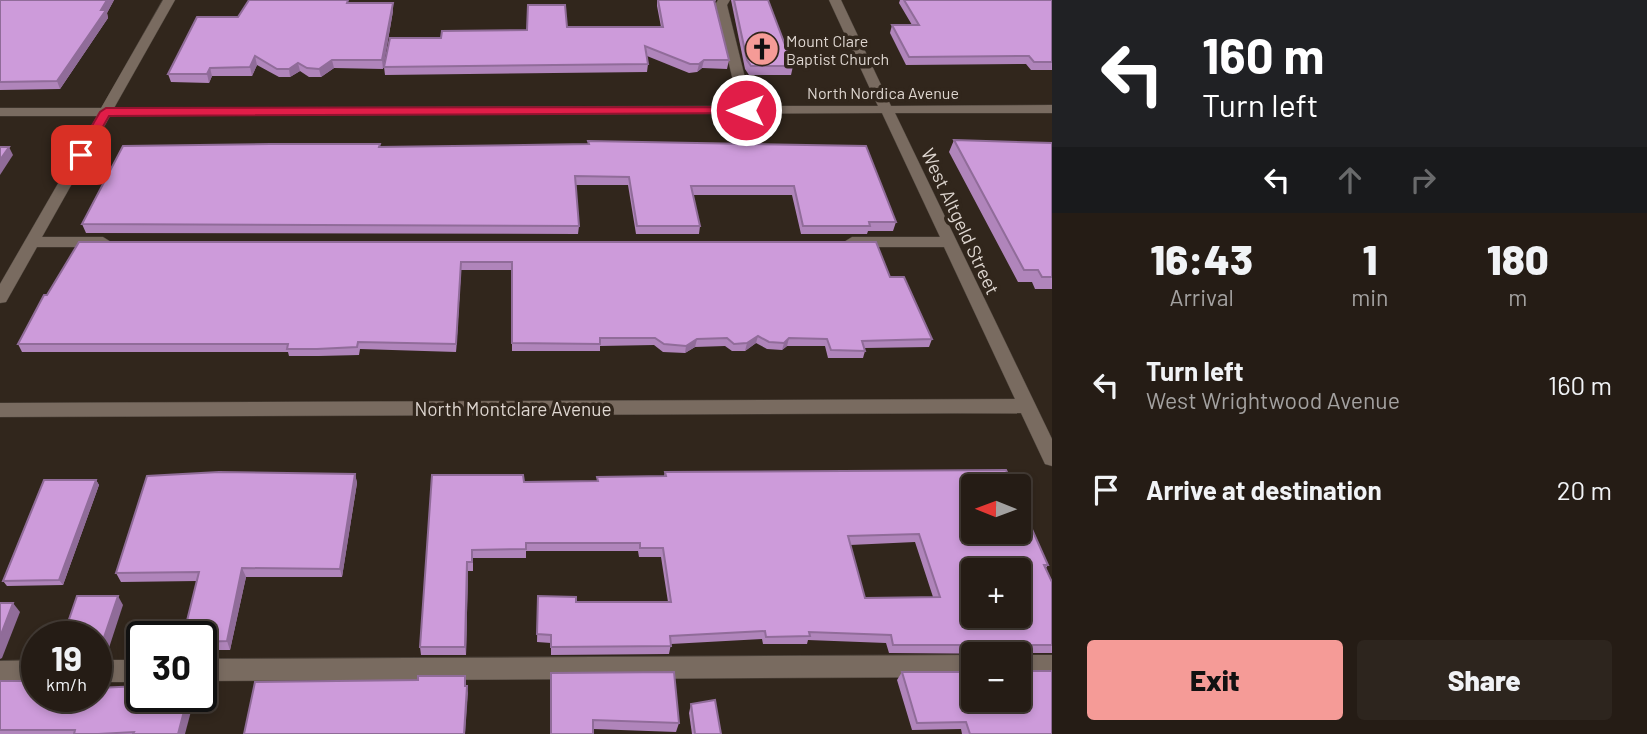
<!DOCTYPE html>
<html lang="en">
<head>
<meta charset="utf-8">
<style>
  body { margin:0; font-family:Barlow,sans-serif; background:#2d251e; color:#f1f3f6; height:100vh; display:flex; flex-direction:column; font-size:26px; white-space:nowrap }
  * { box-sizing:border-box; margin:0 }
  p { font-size:23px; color:#a3a1a0 }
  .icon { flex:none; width:38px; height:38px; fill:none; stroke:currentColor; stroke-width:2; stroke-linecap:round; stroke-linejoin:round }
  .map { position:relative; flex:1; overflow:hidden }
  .drawer { display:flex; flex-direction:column; background:#251c15; width:595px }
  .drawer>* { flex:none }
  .guide { background:#202124; color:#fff; overflow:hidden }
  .needle { width:46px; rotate:271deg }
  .buttons { position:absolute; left:961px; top:474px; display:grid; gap:14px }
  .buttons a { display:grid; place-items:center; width:70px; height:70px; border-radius:7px; background:#251c15; box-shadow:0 4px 10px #0003,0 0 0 2px #423a34; font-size:35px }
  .speed { position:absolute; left:21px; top:621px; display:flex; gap:14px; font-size:35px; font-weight:700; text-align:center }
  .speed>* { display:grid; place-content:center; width:91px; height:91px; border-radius:50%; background:#251c15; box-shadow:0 4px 10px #0003,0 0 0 2px #423a34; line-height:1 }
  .speed small { font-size:18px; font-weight:400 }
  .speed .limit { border:4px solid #111; border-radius:10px; background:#fff; color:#111 }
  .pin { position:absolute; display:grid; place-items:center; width:60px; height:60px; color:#fff; margin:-30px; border-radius:14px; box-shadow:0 4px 10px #0006 }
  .me { position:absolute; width:77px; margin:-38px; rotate:270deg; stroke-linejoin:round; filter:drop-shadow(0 0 5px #0008) }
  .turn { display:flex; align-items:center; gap:24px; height:147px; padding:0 35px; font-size:32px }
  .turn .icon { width:91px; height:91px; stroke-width:2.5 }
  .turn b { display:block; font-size:49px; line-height:60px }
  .lanes { display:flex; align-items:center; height:66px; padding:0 35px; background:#0003; justify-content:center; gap:35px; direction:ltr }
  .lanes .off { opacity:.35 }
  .eta { display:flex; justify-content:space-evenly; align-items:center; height:119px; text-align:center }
  .eta b { font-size:42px; font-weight:800; line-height:49px }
  .button { display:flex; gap:14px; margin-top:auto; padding:14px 35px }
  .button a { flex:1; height:80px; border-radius:7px; background:#f59b97; color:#111; font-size:28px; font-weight:800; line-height:80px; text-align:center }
  .button a+a { background:#2d251e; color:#f1f3f6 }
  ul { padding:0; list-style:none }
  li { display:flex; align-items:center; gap:21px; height:105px; padding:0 35px }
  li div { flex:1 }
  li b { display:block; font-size:26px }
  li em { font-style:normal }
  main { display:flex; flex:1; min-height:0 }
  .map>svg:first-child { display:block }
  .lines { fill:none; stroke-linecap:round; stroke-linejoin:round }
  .minor-casing { stroke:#4c433b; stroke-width:1 }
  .minor { fill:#796b60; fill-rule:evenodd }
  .wall { fill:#b085bb; fill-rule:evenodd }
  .shaded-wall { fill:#906c99 }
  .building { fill:#cd9bda; stroke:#906c99; stroke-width:2; fill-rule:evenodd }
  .route { fill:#e11d48; stroke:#92132f; stroke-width:2 }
  .labels { text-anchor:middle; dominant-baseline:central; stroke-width:7; stroke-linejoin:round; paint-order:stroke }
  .far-poi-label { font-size:16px; fill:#ded6d0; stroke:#31261c; text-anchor:start }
  .far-street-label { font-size:16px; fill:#ded6d0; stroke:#31261c }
  .street-label { font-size:19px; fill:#ded6d0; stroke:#31261c }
</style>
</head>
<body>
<main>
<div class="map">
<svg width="1052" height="734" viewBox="0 0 1052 734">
  <rect width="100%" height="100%" fill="#31261c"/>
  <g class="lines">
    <!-- minor casing -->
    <g class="minor-casing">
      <g id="minor">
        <path d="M163,0H175L114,108L739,106L715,5L718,0H730L727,5L752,106H878L829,0H841L891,106L1052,105V113H895L1052,439V466L1045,464L1021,413L0,417V403L1015,399L944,247H852L844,242L852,237H940L882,113L110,116L42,237H103L111,242L103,247H37L6,302L0,303V284L97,116H0V108H101Z"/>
        <path d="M973,655V677L201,681V659Z"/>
        <rect x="1018" y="655" width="34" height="22"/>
        <path d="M37,660V682L0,683V661Z"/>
        <rect x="96" y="660" width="46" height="22"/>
      </g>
    </g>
    <!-- minor -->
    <use href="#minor" class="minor"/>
  </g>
  <!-- wall -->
  <g class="wall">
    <path d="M0,0H114L107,13L108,18L60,89L0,90Z"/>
    <path d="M657,0H716L715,2L729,60L727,69L702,68L697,72L689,73L647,56L648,64L647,72L385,75L384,67L441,38L527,30L661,27L657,6Z"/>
    <path d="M731,0H768L793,66L791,75H749L745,69Z"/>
    <path d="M900,0H1052V70H1031L1026,64L906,65L890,33L892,25H912L899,3Z"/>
    <path d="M351,3H393V11L383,69L334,68L321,77H309L300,71L290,77H279L257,65L252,76H212L209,83L171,82L168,74L238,17Z"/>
    <path d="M954,140L1052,143V289H1035L1032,282H1018L949,152Z"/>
    <path d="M866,146L896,222L893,231H868L867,234H801L792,195H693L700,226L699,234H636L628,185H576L579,226L578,234L86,233L82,224L380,147Z"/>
    <path d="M79,242L890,277L932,339L929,347L865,348V351L863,358H828L825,346H787L782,350L767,349L756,343L745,351H732L725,346L695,347L685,353L663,352L654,345L600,346V351H512V270H461L456,352L360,349L359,355L319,356H289L288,352H22L18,344Z"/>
    <path d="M665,472L1048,565L1046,568L1052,582V653H1022V671L1052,734H962L961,729L912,730L897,680L902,672L973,700L1018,654L889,653L886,643L808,640L807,644H763L762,639L671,644L669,654L551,655V643L537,642L538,596L576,602H668L661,557H639L638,551H526V558H473V571H468L466,655H421L420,647L432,475L524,482L597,481V477L664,476ZM915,542L933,597L865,598L850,545Z"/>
    <path d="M355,474L357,483L342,577H246L230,650H201V637L197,581L121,582L116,573Z"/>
    <path d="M96,480L99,485L63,585L7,586L3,581Z"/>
    <path d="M551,673L679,723L676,732L593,729Z"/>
    <path d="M0,681L185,734H0Z"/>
    <path d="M691,704L721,734H692L689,713Z"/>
  </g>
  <!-- shaded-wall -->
  <g class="shaded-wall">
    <path d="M107,0H114L107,13L108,18L60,89L57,81Z"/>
    <path d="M393,3V11L383,69L382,60Z"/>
    <path d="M255,56L257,65L252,76L250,67Z"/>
    <path d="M332,60L334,68L321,77L319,69Z"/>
    <path d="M704,60L702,68L697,72L699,64Z"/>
    <path d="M298,63L300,71L290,77L289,69Z"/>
    <path d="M210,68L212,76L209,83L207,74Z"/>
    <path d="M9,147L13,155L0,175V160Z"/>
    <path d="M461,262V270L456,352V344Z"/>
    <path d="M758,336L756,343L745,351L747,343Z"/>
    <path d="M789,338L787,346L782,350L784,343Z"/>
    <path d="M697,339L695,347L685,353L686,346Z"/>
    <path d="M355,474L357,483L342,577L340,569Z"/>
    <path d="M96,480L99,485L63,585L59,580Z"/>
    <path d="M467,562L468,571L466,655L465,647Z"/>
    <path d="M242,568L246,577L230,650L227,641Z"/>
    <path d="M118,596L123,605L106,657L96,659V650Z"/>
    <path d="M13,603L20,612L2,658L0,659V637Z"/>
    <path d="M467,686L468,693L465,734H464Z"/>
    <path d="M188,696H195L185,734H178Z"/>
  </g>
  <!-- building -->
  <g class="building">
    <path d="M0,0H107L101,10H106L57,81L0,82Z"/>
    <path d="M249,0H348L347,3H393L382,60H332L319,69L307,68L298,63L289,69H277L255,56L250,67L210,68L207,74H168L197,17H238Z"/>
    <path d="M658,0H714L729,60H704L699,64H690L645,46L648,64L384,67L390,38H441L442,31L527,30L528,5H565L567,27H663Z"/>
    <path d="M734,0H768L793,66H751L747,60Z"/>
    <path d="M904,0H1052V62H1034L1029,56L909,57L892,25H919Z"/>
    <path d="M954,140L1052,143V277H1042L1038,270H1024Z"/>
    <path d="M588,141L866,146L896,222H869L870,226H803L794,186H691L700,226H637L629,177L575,176L579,226L82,224L123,146L270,144H380L379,147L589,144Z"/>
    <path d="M0,147H9L0,160Z"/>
    <path d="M79,242H876L890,277H904L932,339L862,341L865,351L831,350L827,339L789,338L784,343L769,342L758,336L747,343L734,344L727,338L697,339L686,346L664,344L655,338H600V344L512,343V262H461L456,344L358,342L357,347L317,349H287L288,344H18L44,295H47Z"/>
    <path d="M1006,470L1013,486H973V532H1018V498L1048,565H1044L1052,582V645H1022V671H1052V734H970L966,722L917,723L902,672H973V700H1018V654H981L980,645H893L891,635L809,632L810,636L766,637L765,631L670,636L671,646L551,647V635L537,634L538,596L576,597V602H671L663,548H640V543H526V549L472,550V562H467L465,647H420L432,475H523L524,482L598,481L597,477L666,476L665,472ZM919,534L940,597L865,598L848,536ZM973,570H1018V616H973Z"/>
    <path d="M219,472L355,474L340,569L242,568L227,641L201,642V637H183L199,572L116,573L147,476Z"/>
    <path d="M44,480H96L59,580L3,581Z"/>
    <path d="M77,596H118L100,649L96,650V637H63Z"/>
    <path d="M0,603H13L0,637Z"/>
    <path d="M674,672L679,723L593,720V734H551V673Z"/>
    <path d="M418,676H465V686H467L464,734H244L255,682L418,680Z"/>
    <path d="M0,681H37V696H96V688L142,686V696H188L178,734H133L134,732L98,734H74L75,730H0Z"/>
    <path d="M715,700L721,734H695L691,704Z"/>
  </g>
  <!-- route -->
  <path class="route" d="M746,107L752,110L751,113L109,116L85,158L81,159L75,155L100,112L106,108Z"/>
  <!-- icons -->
  <defs>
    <g id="church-disc" transform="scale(1.75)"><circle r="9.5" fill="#f59b97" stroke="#31261c"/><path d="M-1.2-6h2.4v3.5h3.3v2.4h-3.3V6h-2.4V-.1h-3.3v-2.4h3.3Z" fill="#111"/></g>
  </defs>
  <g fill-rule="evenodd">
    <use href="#church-disc" x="762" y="49"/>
  </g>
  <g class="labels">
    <!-- far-poi labels -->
    <g class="far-poi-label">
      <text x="786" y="40">Mount Clare<tspan x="786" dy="18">Baptist Church</tspan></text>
    </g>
    <!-- far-street labels -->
    <g class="far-street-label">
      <text x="883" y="92">North Nordica Avenue</text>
    </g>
    <!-- street labels -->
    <g class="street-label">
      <text transform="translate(961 221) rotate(65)">West Altgeld Street</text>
      <text x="513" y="408">North Montclare Avenue</text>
    </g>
  </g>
</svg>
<div class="buttons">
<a><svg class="needle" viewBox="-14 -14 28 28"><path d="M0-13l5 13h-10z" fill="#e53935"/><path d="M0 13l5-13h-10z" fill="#a3a1a0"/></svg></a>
<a>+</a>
<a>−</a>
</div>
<div class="speed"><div>19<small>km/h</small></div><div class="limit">30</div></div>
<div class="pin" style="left:81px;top:155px;background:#d93025"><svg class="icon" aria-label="arrive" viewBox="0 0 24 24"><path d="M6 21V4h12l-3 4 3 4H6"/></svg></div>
<svg class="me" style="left:746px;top:110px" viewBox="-20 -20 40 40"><circle r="17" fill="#e11d48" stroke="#fff" stroke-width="3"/><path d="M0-11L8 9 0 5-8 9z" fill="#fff"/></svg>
</div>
<section class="drawer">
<div class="guide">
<div class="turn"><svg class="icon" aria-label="left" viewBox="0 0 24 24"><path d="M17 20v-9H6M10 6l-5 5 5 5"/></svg><div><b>160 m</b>Turn left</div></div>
<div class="lanes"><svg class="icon" aria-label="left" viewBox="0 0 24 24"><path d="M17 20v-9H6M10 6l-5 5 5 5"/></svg><svg class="icon off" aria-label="ahead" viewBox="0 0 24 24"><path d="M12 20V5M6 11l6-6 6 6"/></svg><svg class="icon off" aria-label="right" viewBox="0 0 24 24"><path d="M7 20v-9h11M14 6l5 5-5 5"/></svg></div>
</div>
<div class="eta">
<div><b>16:43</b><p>Arrival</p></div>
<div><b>1</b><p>min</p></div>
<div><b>180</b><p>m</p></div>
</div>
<ul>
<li><svg class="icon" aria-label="left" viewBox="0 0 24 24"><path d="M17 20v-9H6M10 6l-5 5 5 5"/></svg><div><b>Turn left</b><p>West Wrightwood Avenue</p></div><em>160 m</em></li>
<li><svg class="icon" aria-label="arrive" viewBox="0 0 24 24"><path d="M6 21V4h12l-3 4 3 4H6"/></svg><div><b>Arrive at destination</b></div><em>20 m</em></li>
</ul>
<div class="button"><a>Exit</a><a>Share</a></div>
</section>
</main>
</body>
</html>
